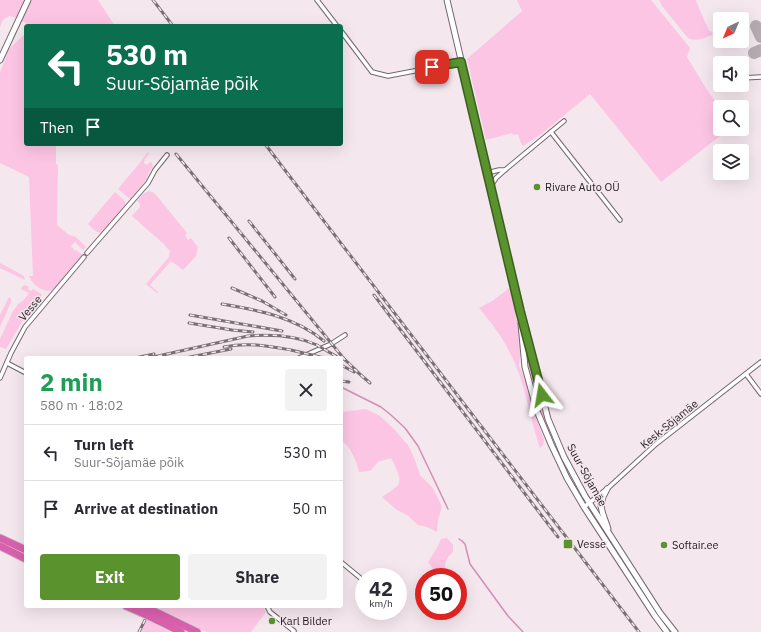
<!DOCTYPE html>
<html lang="en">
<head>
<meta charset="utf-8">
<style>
  body { margin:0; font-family:"IBM Plex Sans",sans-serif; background:#f2f2f3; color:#2b2b33; height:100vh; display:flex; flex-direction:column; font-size:15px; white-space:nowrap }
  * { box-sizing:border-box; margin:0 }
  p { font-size:13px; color:#7c7c81 }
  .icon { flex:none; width:22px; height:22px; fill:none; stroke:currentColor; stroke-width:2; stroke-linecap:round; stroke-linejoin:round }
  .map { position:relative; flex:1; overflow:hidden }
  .drawer { position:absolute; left:24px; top:356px; width:319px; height:252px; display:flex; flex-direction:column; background:#fff; border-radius:4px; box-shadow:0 4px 16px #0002 }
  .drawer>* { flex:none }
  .hud { position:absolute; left:24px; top:24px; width:319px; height:122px; border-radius:4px; box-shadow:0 4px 16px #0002; background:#0b6e4f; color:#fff; overflow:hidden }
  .needle { width:26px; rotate:224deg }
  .controls { position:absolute; left:713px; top:12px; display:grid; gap:8px }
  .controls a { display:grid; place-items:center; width:36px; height:36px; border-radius:4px; background:#fff; box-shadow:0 4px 16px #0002; font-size:20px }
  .speed { position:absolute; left:355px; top:568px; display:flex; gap:8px; font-size:20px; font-weight:700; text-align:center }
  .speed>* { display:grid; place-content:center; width:52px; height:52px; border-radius:50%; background:#fff; box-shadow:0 4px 16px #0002; line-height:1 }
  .speed small { font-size:10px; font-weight:400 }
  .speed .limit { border:6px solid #d22; background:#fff; color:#111 }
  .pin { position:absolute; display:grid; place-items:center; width:34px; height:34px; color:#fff; margin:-17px; border-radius:8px; box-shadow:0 2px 6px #0006 }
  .me { position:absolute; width:44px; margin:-22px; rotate:346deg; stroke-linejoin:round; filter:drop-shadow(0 0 3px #0008) }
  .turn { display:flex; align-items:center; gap:14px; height:84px; padding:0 16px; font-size:18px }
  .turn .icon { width:52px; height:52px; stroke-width:2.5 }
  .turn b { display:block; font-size:28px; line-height:34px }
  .then { display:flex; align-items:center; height:38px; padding:0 16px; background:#0003; gap:8px; font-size:15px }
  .round { display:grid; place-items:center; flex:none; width:42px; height:42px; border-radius:4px; background:#f2f2f3 }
  .head { display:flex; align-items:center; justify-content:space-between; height:68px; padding:0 16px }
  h1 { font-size:24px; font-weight:700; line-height:30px; color:#1e9e55 }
  .primary-button { display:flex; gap:8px; margin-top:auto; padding:8px 16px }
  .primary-button a { flex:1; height:46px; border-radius:4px; background:#5a922e; color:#fff; font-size:16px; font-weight:700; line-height:46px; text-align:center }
  .primary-button a+a { background:#f2f2f3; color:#2b2b33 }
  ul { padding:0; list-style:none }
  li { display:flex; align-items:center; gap:12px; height:56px; padding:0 16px; border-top:1px solid #e1e1e2 }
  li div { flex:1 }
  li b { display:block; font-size:15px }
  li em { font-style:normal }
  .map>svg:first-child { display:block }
  .green { fill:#fcc5e4 }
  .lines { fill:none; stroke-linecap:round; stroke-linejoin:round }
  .stream { stroke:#d28eb6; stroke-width:1.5 }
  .taxiway { stroke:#b7acb2; stroke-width:12 }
  .street-casing { stroke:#74676e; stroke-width:5.5 }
  .secondary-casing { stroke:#74676e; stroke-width:7 }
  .highway-casing { stroke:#cbcaca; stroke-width:9 }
  .street { stroke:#fff; stroke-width:3.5 }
  .secondary { stroke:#fff; stroke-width:5 }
  .highway { stroke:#da60ae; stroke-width:7 }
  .rail-casing { stroke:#797175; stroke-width:3 }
  .rail { stroke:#f5e7ee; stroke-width:1.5; stroke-dasharray:4.5; stroke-linecap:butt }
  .highway-bridge-casing { stroke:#cbcaca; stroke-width:9; stroke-linecap:butt }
  .highway-bridge { stroke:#da60ae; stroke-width:7 }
  .route-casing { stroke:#3a5f1e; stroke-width:10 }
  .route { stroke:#5a922e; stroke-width:7 }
  .poi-dot { fill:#5a922e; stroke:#f5e7ee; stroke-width:1.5 }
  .labels { text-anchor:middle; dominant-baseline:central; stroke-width:3; stroke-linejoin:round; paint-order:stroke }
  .poi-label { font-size:11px; fill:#262124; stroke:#f5e7ee; text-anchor:start }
  .street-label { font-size:11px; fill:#262124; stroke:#f5e7ee }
</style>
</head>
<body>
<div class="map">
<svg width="761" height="632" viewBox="0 0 761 632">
  <rect width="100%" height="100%" fill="#f5e7ee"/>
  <!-- green -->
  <g class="green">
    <path d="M0,0H98L115,26H32L14,17L9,16L3,20L0,27Z"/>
    <path d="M517,0H651L690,48L687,57L707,90L720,108V129H729L661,182L590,94L540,135L523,146L521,143L518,134L514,135L512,133L486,140L467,59L522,11Z"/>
    <path d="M659,0H697L696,1L709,31L712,32L713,34L712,35C704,38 696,42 688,38L662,6Z"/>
    <path d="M26,33V144H56V164L58,165L57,225L69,235L76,237L86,247L83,250L75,242L71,246L75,251L76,250L83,255L54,289C51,290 50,291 47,291C40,290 31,283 29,276H33L29,177L0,163V72L9,49Z"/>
    <path d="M148,152L149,153L145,159L144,163L147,165L150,162L152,163L153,167L149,172L146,180L131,199H130L118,189L138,165Z"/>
    <path d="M149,191L153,192L157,196L187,233L185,235L188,240L191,238L198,247L196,256L183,270L171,261L150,285L158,292L157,293L146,284L169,257L170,251L165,246V245L132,216L140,207V204L137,201L143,194Z"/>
    <path d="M115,192L124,200L126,204L103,233C97,234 92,228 88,224Z"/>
    <path d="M0,263L24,276L25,280L0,268Z"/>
    <path d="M25,285L29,287L28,289L31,291L33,289L40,293L42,295L23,320L6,349L0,347V339L13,311L19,303L23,301L29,293L21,289L22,287Z"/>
    <path d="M508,288L510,289L511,295L514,303H515L516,319L519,324L521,347L519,366L524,376L532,405L544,440L543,445L540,448C529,416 525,380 509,351C501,335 490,321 479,308L492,301L507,290Z"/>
    <path d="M9,297L11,299V302L0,327V315Z"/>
    <path d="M529,364H531L532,368C538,391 543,414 553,435L552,437C539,416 533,390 528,367V365Z"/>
    <path d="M366,409L380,416L392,427L408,445L415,460L420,475L432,487L438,498L442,507L438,520L437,532L427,527L418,525L407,515L397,510L382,497C385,495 396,488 398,485C403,479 394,464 391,458L378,462L370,471L359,472C356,460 351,447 341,440V412Z"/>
    <path d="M447,538L453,545V552C447,557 445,561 445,568L440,572L434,571L428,562L438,546L441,539Z"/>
    <path d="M154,606H263L266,612L251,632H206Z"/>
    <path d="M147,620L170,632H140Z"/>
  </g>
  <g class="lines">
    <!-- stream -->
    <g class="stream">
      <path d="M341,387L381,407L391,415L405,428L418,446L448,509"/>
      <path d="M459,539L462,541L465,544L470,564L508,616L523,632"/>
    </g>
    <!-- taxiway -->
    <g class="taxiway">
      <path d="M756,26L761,37"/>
      <path d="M754,53L761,50"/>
    </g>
    <!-- street casing -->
    <g class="street-casing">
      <g id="street">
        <path d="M317,0L337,26"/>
        <path d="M341,31L372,72L388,76L461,62"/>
        <path d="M742,78L761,77"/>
        <path d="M551,132L620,220"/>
        <path d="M487,173L499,170H505"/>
        <path d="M491,186L496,178L505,170L564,121"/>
        <path d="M87,253L148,183L155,170L167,155"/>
        <path d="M299,358L331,344L345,335"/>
        <path d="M7,363L26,373"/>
        <path d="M746,374L761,394"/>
        <path d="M0,378L11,353L25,327L84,257"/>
        <path d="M584,507L607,489L656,444L761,362"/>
        <path d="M341,562L364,581"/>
        <path d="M267,606L270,612L294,631L293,632"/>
      </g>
    </g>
    <!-- secondary casing -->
    <g class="secondary-casing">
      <g id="secondary">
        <path d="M447,0L516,294L548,419L564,457L585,496L660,613L675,632"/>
        <path d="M0,60L28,0"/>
        <path d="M521,324L525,367L537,411L551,444L567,478L584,507L655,616L667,632"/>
        <path d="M607,489C604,494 602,499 601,504C601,513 606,521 608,529"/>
      </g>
    </g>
    <!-- highway casing -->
    <g class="highway-casing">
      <g id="highway">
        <path d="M0,538L26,550"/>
        <path d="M0,546L26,559"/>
        <path d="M126,606L140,612"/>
        <path d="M160,614L197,632"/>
        <path d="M157,620L181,632"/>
      </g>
    </g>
    <!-- street -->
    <use href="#street" class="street"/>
    <!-- secondary -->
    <use href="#secondary" class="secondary"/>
    <!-- highway -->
    <use href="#highway" class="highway"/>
    <!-- rail casing -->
    <g class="rail-casing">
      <g id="rail">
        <path d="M153,0L173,26"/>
        <path d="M265,144L304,195L639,632"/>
        <path d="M176,154L345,360"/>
        <path d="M249,221L295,279"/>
        <path d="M229,238L275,297"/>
        <path d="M232,288L262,301L286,315"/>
        <path d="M374,295L516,482L558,537"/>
        <path d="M222,304C258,310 295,317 324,341"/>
        <path d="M190,315L282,331"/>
        <path d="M189,323L232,330L253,332"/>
        <path d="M224,347C248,342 268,346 291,350C302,353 314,355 324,358"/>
        <path d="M342,357L357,371"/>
        <path d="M135,358L154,354"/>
        <path d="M149,358L248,336C272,334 295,335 317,345C324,349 332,354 339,358"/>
        <path d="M185,358L231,349"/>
        <path d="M341,365L354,372"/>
        <path d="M354,369L370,383"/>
        <path d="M341,381L349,382"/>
        <path d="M139,632L152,606"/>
      </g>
    </g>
    <!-- rail -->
    <use href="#rail" class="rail"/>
    <!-- highway-bridge casing -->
    <g class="highway-bridge-casing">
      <g id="highway-bridge">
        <path d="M143,606L160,614"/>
        <path d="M140,612L157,620"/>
      </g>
    </g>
    <!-- highway-bridge -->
    <use href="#highway-bridge" class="highway-bridge"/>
  </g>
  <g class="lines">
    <!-- route casing -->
    <g class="route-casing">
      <path id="route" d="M432,67L461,62L520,311L542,395"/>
    </g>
    <!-- route -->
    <use href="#route" class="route"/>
  </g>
  <!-- markers -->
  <g class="poi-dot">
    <circle cx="537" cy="187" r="4"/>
    <rect x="563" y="539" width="10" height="10" rx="2"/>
    <circle cx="664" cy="545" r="4"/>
    <circle cx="272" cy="621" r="4"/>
  </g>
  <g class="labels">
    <!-- poi labels -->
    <g class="poi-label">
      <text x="545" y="187">Rivare Auto OÜ</text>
      <text x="577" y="544">Vesse</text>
      <text x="672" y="545">Softair.ee</text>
      <text x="280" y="621">Karl Bilder</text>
    </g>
    <!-- street labels -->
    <g class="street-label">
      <text transform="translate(30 308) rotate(-50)">Vesse</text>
      <text transform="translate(669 424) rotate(-39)">Kesk-Sõjamäe</text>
      <text transform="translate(587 475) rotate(61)">Suur-Sõjamäe</text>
    </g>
  </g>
</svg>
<div class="controls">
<a><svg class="needle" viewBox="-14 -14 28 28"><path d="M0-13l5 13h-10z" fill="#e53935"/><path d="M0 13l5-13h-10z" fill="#7c7c81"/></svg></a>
<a><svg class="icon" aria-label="sound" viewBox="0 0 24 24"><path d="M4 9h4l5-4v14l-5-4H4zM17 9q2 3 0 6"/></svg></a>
<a><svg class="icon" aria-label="search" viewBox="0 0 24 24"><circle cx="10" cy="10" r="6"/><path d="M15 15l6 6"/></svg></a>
<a><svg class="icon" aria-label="layers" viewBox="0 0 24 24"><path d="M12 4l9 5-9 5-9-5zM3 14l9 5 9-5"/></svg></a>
</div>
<div class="speed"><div>42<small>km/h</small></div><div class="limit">50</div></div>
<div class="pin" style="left:432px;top:67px;background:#d93025"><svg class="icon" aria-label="arrive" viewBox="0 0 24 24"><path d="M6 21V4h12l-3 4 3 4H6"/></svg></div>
<svg class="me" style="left:542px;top:395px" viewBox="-20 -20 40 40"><path d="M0-17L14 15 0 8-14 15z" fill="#5a922e" stroke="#fff" stroke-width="4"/></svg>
<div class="hud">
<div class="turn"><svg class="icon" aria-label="left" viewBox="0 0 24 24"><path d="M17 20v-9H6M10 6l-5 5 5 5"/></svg><div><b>530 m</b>Suur-Sõjamäe põik</div></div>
<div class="then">Then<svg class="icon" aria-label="arrive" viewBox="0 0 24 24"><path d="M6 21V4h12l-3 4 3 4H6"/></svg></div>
</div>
<section class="drawer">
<div class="head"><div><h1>2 min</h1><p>580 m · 18:02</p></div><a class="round"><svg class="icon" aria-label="close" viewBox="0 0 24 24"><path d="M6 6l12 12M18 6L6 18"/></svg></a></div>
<ul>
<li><svg class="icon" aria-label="left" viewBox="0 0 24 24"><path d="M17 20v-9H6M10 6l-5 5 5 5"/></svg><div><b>Turn left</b><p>Suur-Sõjamäe põik</p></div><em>530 m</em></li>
<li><svg class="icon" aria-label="arrive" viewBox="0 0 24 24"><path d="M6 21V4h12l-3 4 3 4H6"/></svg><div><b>Arrive at destination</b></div><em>50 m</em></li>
</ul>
<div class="primary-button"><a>Exit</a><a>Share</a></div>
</section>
</div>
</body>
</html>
